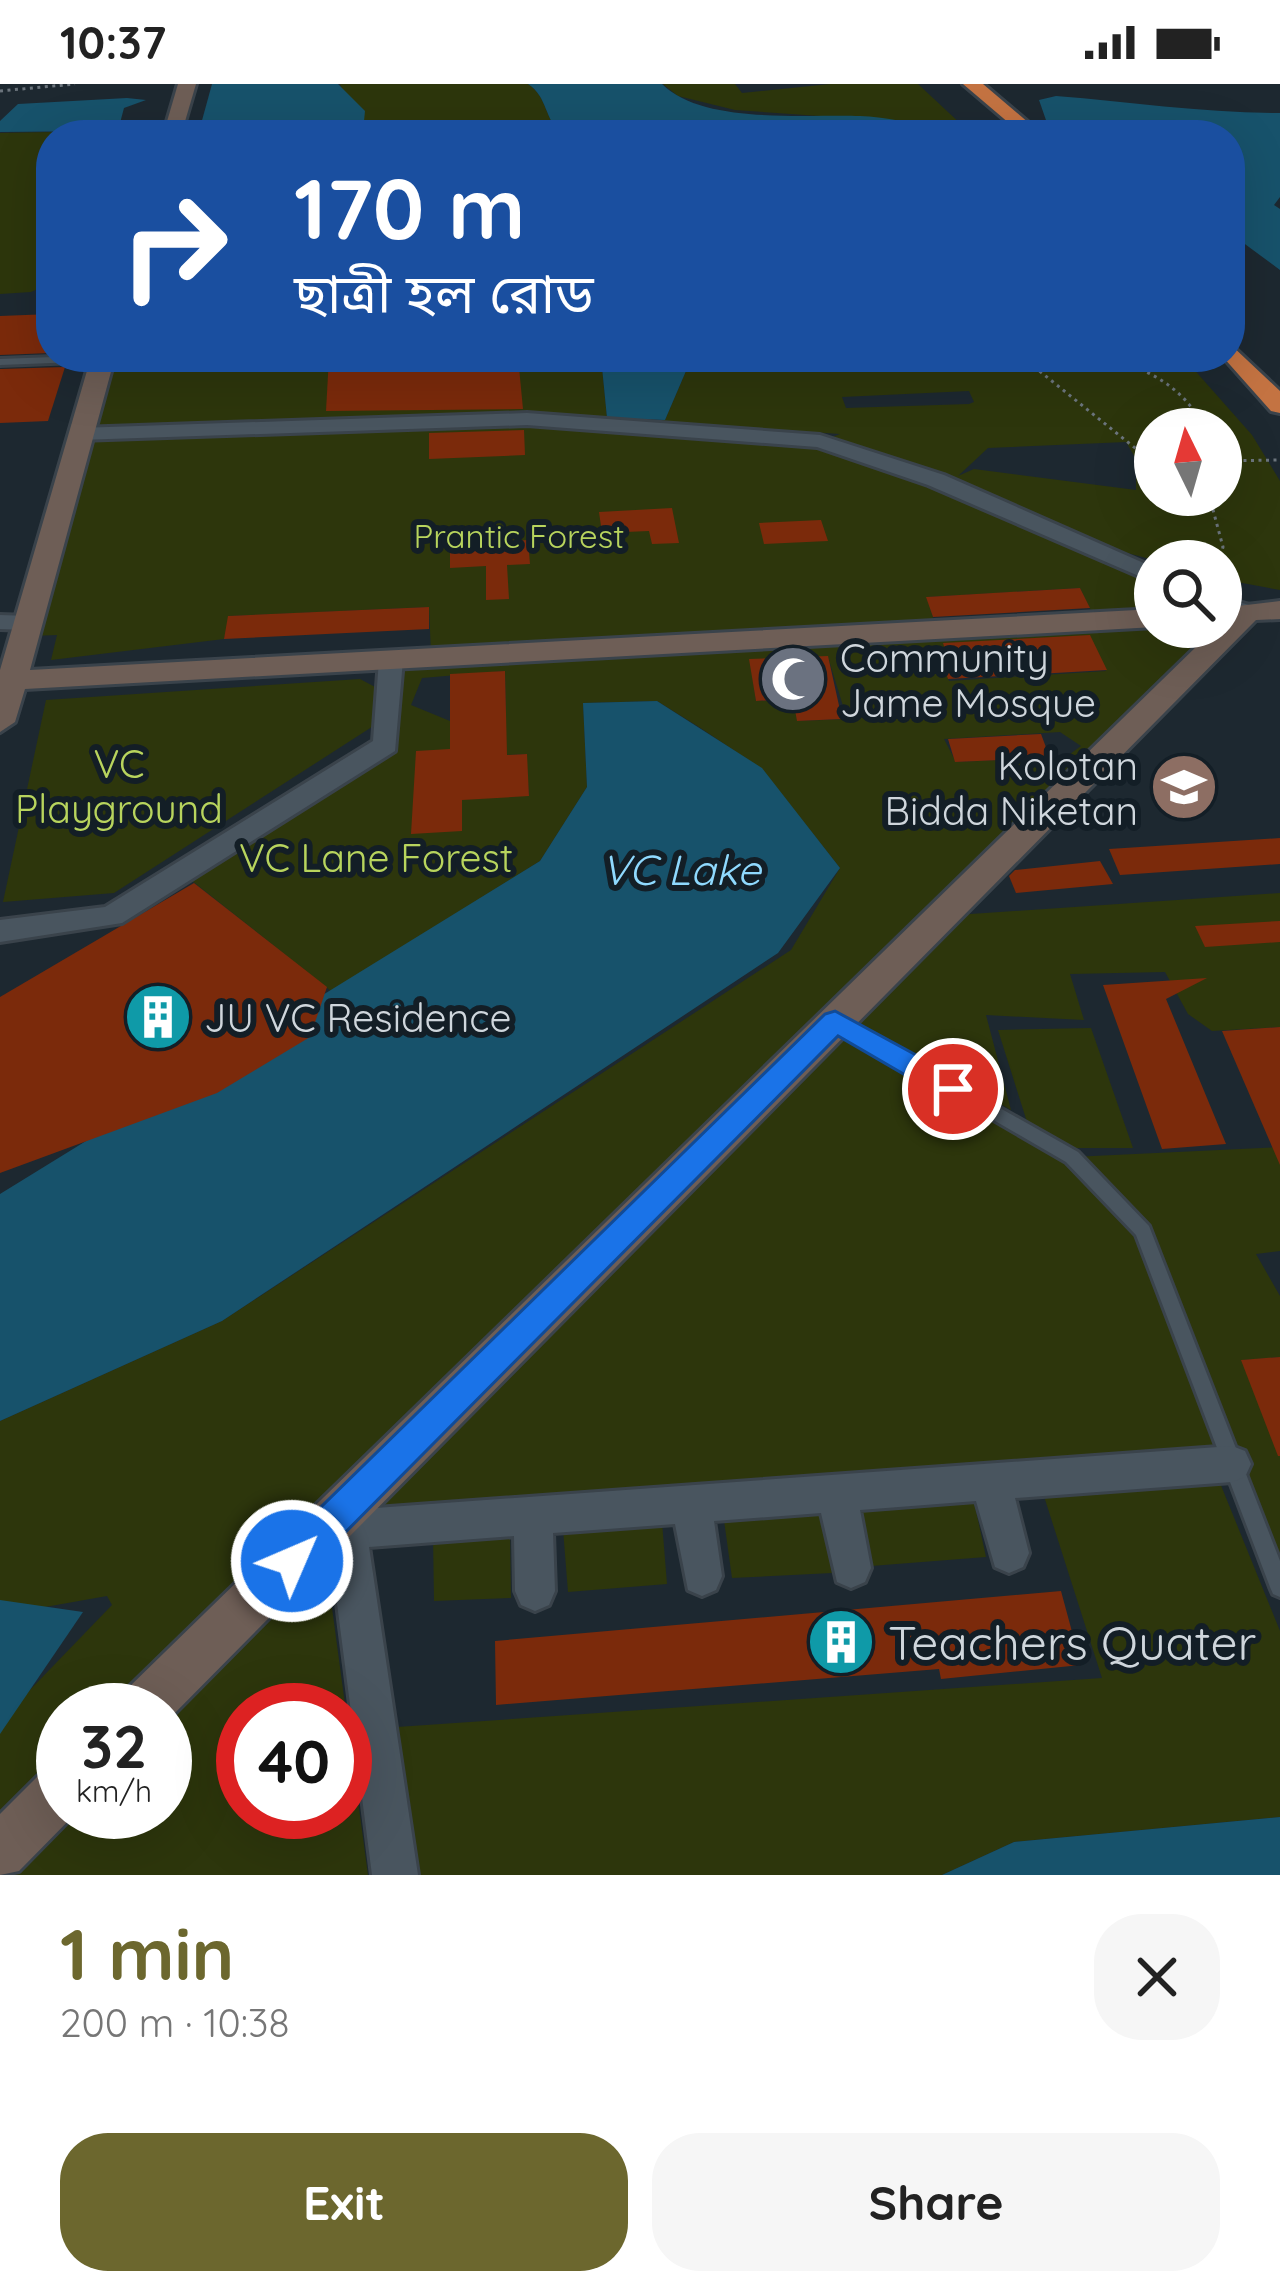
<!DOCTYPE html>
<html lang="en">
<head>
<meta charset="utf-8">
<style>
  body { margin:0; font-family:Quicksand,"Noto Sans Bengali",sans-serif; background:#f6f6f6; color:#222; height:100vh; display:flex; flex-direction:column; font-size:45px; white-space:nowrap }
  * { box-sizing:border-box; margin:0 }
  p { font-size:39px; color:#767676 }
  .icon { flex:none; width:66px; height:66px; fill:none; stroke:currentColor; stroke-width:2; stroke-linecap:round; stroke-linejoin:round }
  .map { position:relative; height:1791px; overflow:hidden }
  .details { display:flex; flex-direction:column; background:#fff; flex:1 }
  .details>* { flex:none }
  .hud { position:absolute; left:36px; top:36px; width:1209px; height:252px; border-radius:48px; box-shadow:0 12px 48px #0002; background:#1a4fa0; color:#fff; overflow:hidden }
  .needle { width:78px; rotate:355deg }
  .controls { position:absolute; left:1134px; top:324px; display:grid; gap:24px }
  .controls a { display:grid; place-items:center; width:108px; height:108px; border-radius:50%; background:#fff; box-shadow:0 12px 48px #0002; font-size:60px }
  .speed { position:absolute; left:36px; top:1599px; display:flex; gap:24px; font-size:60px; font-weight:700; text-align:center }
  .speed>* { display:grid; place-content:center; width:156px; height:156px; border-radius:50%; background:#fff; box-shadow:0 12px 48px #0002; line-height:1 }
  .speed small { font-size:30px; font-weight:400 }
  .speed .limit { border:18px solid #d22; background:#fff; color:#111 }
  .pin { position:absolute; display:grid; place-items:center; width:102px; height:102px; color:#fff; margin:-51px; border:6px solid #fff; border-radius:50%; box-shadow:0 3px 12px #0007 }
  .me { position:absolute; width:132px; margin:-66px; rotate:45deg; stroke-linejoin:round; filter:drop-shadow(0 0 9px #0008) }
  .turn { display:flex; align-items:center; gap:42px; height:252px; padding:0 60px; font-size:54px }
  .turn .icon { width:156px; height:156px; stroke-width:2.5 }
  .turn b { display:block; font-size:84px; line-height:102px }
  .round { display:grid; place-items:center; flex:none; width:126px; height:126px; border-radius:48px; background:#f6f6f6 }
  .summary { display:flex; align-items:center; justify-content:space-between; height:204px; padding:0 60px }
  h1 { font-size:72px; font-weight:700; line-height:90px; color:#6c672e }
  .button { display:flex; gap:24px; margin-top:auto; padding:24px 60px }
  .button a { flex:1; height:138px; border-radius:48px; background:#6c672e; color:#fff; font-size:48px; font-weight:700; line-height:138px; text-align:center }
  .button a+a { background:#f6f6f6; color:#222 }
  .status { display:flex; justify-content:space-between; align-items:center; height:84px; padding:0 60px; background:#fff; direction:ltr }
  .status svg { height:33px; fill:currentColor }
  .map>svg:first-child { display:block }
  .green { fill:#2d360c; fill-rule:evenodd }
  .water { fill:#17526b }
  .building { fill:#7b2a0b }
  .lines { fill:none; stroke-linecap:round; stroke-linejoin:round }
  .lane-casing { stroke:#3a434b; stroke-width:6 }
  .street-casing { stroke:#3a434b; stroke-width:6 }
  .secondary-casing { stroke:#3a434b; stroke-width:6 }
  .highway-casing { stroke:#3a434b; stroke-width:6 }
  .path { stroke:#6c757d; stroke-width:3; stroke-dasharray:3 4.5; stroke-linecap:butt }
  .lane { fill:#49555f; fill-rule:evenodd }
  .street { fill:#49555f; fill-rule:evenodd }
  .secondary { fill:#6e5e56; fill-rule:evenodd }
  .highway { fill:#c47342; fill-rule:evenodd }
  .route { fill:#1a73e8; stroke:#114b97; stroke-width:3 }
  .labels { text-anchor:middle; dominant-baseline:central; stroke-width:12; stroke-linejoin:round; paint-order:stroke }
  .far-park-label { font-size:33px; fill:#b8d45d; stroke:#131e26 }
  .poi-label { font-size:39px; fill:#cfd6dc; stroke:#131e26; text-anchor:start }
  .park-label { font-size:39px; fill:#b8d45d; stroke:#131e26 }
  .water-label { font-size:42px; font-style:italic; fill:#8fd9fe; stroke:#131e26 }
  .near-poi-label { font-size:48px; fill:#cfd6dc; stroke:#131e26; text-anchor:start }
</style>
</head>
<body>
<div class="status"><b>10:37</b><svg viewBox="0 0 49 12"><path d="M0 12V9h3v3zM5 12V6h3v6zM10 12V3h3v9zM15 12V0h3v12zM26 1h20v11H26zM47 4h2v5h-2z"/></svg></div>
<div class="map">
<svg width="1280" height="1791" viewBox="0 0 1280 1791">
  <rect width="100%" height="100%" fill="#1d2830"/>
  <!-- green -->
  <g class="green">
    <path d="M340,0H528C548,13 544,35 562,51H360Z"/>
    <path d="M663,0H735L742,9L830,0H918L963,42L735,26L678,12Z"/>
    <path d="M108,47L125,51H51V199L31,208L0,210V49Z"/>
    <path d="M106,273H601L607,334L603,341L81,349Z"/>
    <path d="M692,273H1183L1252,351L1280,397V506L1221,495V477H1157L1102,462L825,356L840,350L654,337L665,336ZM969,307L974,318L969,320L846,324L842,313ZM1155,345H1221V411H1155ZM1126,358L1136,375V406L974,385L958,392L988,364Z"/>
    <path d="M507,335L560,345L817,361L933,402L1155,495V531L1095,535L1080,504L927,513L934,537L431,569L429,523L229,532L224,555L51,576L57,551L32,552L82,353Z"/>
    <path d="M1095,542L1098,547L1213,543L122,1626H63V1684L0,1747V1637L112,1521L107,1512L0,1531V1337L222,1237L791,866L840,784L762,685L699,643L657,617L583,619L587,703L540,777L331,907L182,789L386,661L391,581ZM1096,565L1106,587L949,597L940,574ZM828,573L847,635L798,637L794,617H756L750,576ZM505,587L506,633L450,637L411,621L422,594ZM1060,648L1081,662L1066,673L956,678L944,655ZM526,670L529,711L469,715L468,673Z"/>
    <path d="M360,595L375,603L378,639L114,809L3,818L46,616Z"/>
    <path d="M1280,809V943L1212,947L1188,930L1165,888L1070,890L1084,936L986,931L1011,1026L852,938L956,831Z"/>
    <path d="M835,937L1072,1073L1280,1063V1167L1256,1170L1280,1212V1273L1243,1276L1280,1341V1491L1143,1147L1232,1380L321,1447Z"/>
    <path d="M1091,944L1133,1064H1076L1027,1038L998,946Z"/>
    <path d="M1218,1394L1280,1547V1733L1014,1758L942,1791H408L397,1643L1102,1594L1042,1406Z"/>
    <path d="M973,1413L986,1473L871,1482L859,1420Z"/>
    <path d="M821,1422L832,1489L732,1494L723,1429Z"/>
    <path d="M662,1438L667,1500L568,1508L563,1445Z"/>
    <path d="M510,1447L511,1514L434,1517L433,1452Z"/>
    <path d="M325,1472L368,1791H12L74,1728H165V1635ZM243,1626H345V1728H243Z"/>
  </g>
  <!-- water -->
  <g class="water">
    <path d="M212,0H338L365,27L363,48L198,51Z"/>
    <path d="M528,0H662C703,41 806,30 860,32C885,33 909,39 934,41C952,43 971,41 988,51H562C544,35 548,13 528,0Z"/>
    <path d="M1056,12C1132,18 1204,29 1280,29V113L1274,121L1280,125V186L1230,149V51H1062L1047,39L1039,16Z"/>
    <path d="M127,14L146,16L124,24L120,39L108,47L0,48V37L18,20Z"/>
    <path d="M601,273H692L665,336L607,334Z"/>
    <path d="M657,617L762,684L840,784L778,869L222,1237L0,1337V1110L540,777L587,703L583,619Z"/>
    <path d="M0,1516L83,1528L0,1650Z"/>
    <path d="M1280,1733V1791H942L1014,1758Z"/>
  </g>
  <!-- building -->
  <g class="building">
    <path d="M51,230V269L0,271V232Z"/>
    <path d="M329,273H518L523,325L326,327Z"/>
    <path d="M65,283L48,337L0,339V285Z"/>
    <path d="M524,346L525,371L429,375V349Z"/>
    <path d="M672,424L679,459L652,460L649,447L602,449L599,428Z"/>
    <path d="M821,436L828,457L764,460L759,439Z"/>
    <path d="M528,456L530,480L507,481L509,515L486,516V482L450,484V460Z"/>
    <path d="M1080,504L1090,524L933,533L926,513Z"/>
    <path d="M429,523V545L224,555L228,532Z"/>
    <path d="M1090,551L1107,586L948,595L940,572H947L943,559Z"/>
    <path d="M828,572L842,635L797,637L793,615L756,617L749,575Z"/>
    <path d="M505,587L507,671L527,670L529,712L462,716V747L411,750L416,667L450,665V590Z"/>
    <path d="M1041,650L1050,674L955,678L948,655Z"/>
    <path d="M1280,754V780L1120,791L1109,765Z"/>
    <path d="M1100,777L1113,800L1016,809L1009,792L1015,786Z"/>
    <path d="M194,799L327,903L310,953L217,1009L0,1089V913Z"/>
    <path d="M1280,837V858L1205,863L1195,842Z"/>
    <path d="M1207,894L1166,915L1226,1060L1162,1065L1103,901Z"/>
    <path d="M1280,943V1081L1222,947Z"/>
    <path d="M1280,1273V1372H1278L1241,1276Z"/>
    <path d="M1061,1507L1081,1581L941,1595L939,1585L496,1621L495,1557Z"/>
  </g>
  <g class="lines">
    <!-- lane casing -->
    <g class="lane-casing">
      <g id="lane">
        <path d="M53,273H106L107,274L102,277L0,281V275Z"/>
        <path d="M835,931L1078,1068L1149,1142L1280,1477V1513L1273,1510L1270,1503L1136,1151L1066,1078L830,941L827,937L830,933Z"/>
      </g>
    </g>
    <!-- street casing -->
    <g class="street-casing">
      <g id="street">
        <path d="M527,329L820,351L944,391L1155,484V499L928,401L817,363L527,341L79,356L69,350L79,344Z"/>
        <path d="M1221,513L1256,523L1260,528L1248,535L1221,528Z"/>
        <path d="M0,531L28,532L40,539L28,546L0,545Z"/>
        <path d="M391,569L403,576L395,667L122,839L0,858V836L105,823L373,657L379,576Z"/>
        <path d="M1232,1362L1245,1367L1251,1380L1245,1393L1232,1398L1015,1414L1029,1469L1023,1483L1009,1489L995,1483L976,1417L860,1426L871,1484L865,1498L851,1504L837,1498L821,1429L714,1437L722,1492L716,1506L702,1512L688,1506L675,1440L553,1449L555,1507L549,1521L535,1527L521,1521L515,1507L514,1452L369,1463L418,1791H372L330,1465L307,1461L301,1447L307,1433L321,1428Z"/>
      </g>
    </g>
    <!-- secondary casing -->
    <g class="secondary-casing">
      <g id="secondary">
        <path d="M178,0H196L181,51H163Z"/>
        <path d="M91,273H115L30,586L1155,525V543L25,605L15,638L0,648V586Z"/>
        <path d="M1280,517V535L1256,536L165,1639V1626H117L124,1608L1238,522Z"/>
        <path d="M63,1679V1728H77L19,1787L0,1791V1730L44,1686Z"/>
      </g>
    </g>
    <!-- highway casing -->
    <g class="highway-casing">
      <g id="highway">
        <path d="M963,0H983L1043,51H1023Z"/>
        <path d="M1230,260L1280,307V329L1271,327L1223,273H1230Z"/>
      </g>
    </g>
    <!-- path -->
    <g class="path">
      <path d="M0,7L75,0"/>
      <path d="M1022,273L1155,380"/>
      <path d="M1105,273C1149,285 1184,303 1205,345"/>
      <path d="M1221,377L1280,376"/>
      <path d="M1209,411L1223,463L1219,477"/>
    </g>
    <!-- lane -->
    <use href="#lane" class="lane"/>
    <!-- street -->
    <use href="#street" class="street"/>
    <!-- secondary -->
    <use href="#secondary" class="secondary"/>
    <!-- highway -->
    <use href="#highway" class="highway"/>
  </g>
  <!-- route -->
  <path class="route" d="M835,927L964,997L968,1005L964,1013H943L838,952L304,1490L292,1495L279,1490L273,1477L279,1464L825,930Z"/>
  <!-- icons -->
  <defs>
    <g id="mosque-disc" transform="scale(3.45)"><circle r="9.5" fill="#6b7280" stroke="#131e26"/><path d="M3.5-4.9A6 6 0 1 0 3.5 4.9A5 5 0 1 1 3.5-4.9Z" fill="#fff"/></g>
    <g id="school-disc" transform="scale(3.45)"><circle r="9.5" fill="#8d6e63" stroke="#131e26"/><path d="M0-5L7-2L0 1L-7-2ZM-4 1L0 2.5L4 1V4Q0 6-4 4Z" fill="#fff"/></g>
    <g id="building-disc" transform="scale(3.45)"><circle r="9.5" fill="#0f9aa8" stroke="#131e26"/><path d="M-4-6H4V6H1V3H-1V6H-4ZM-2.5-4.3h1.7v1.8h-1.7ZM.8-4.3h1.7v1.8H.8ZM-2.5-1h1.7V.8h-1.7ZM.8-1h1.7V.8H.8Z" fill="#fff"/></g>
  </defs>
  <g fill-rule="evenodd">
    <use href="#mosque-disc" x="793" y="595"/>
    <use href="#school-disc" x="1184" y="703"/>
    <use href="#building-disc" x="158" y="933"/>
    <use href="#building-disc" x="841" y="1558"/>
  </g>
  <g class="labels">
    <!-- far-park labels -->
    <g class="far-park-label">
      <text x="519" y="451">Prantic Forest</text>
    </g>
    <!-- poi labels -->
    <g class="poi-label">
      <text x="840" y="573">Community<tspan x="840" dy="45">Jame Mosque</tspan></text>
      <text x="1138" y="681" text-anchor="end">Kolotan<tspan x="1138" dy="45">Bidda Niketan</tspan></text>
      <text x="204" y="933">JU VC Residence</text>
    </g>
    <!-- park labels -->
    <g class="park-label">
      <text x="119" y="679">VC<tspan x="119" dy="45">Playground</tspan></text>
      <text x="376" y="773">VC Lane Forest</text>
    </g>
    <!-- water labels -->
    <g class="water-label">
      <text x="681" y="785">VC Lake</text>
    </g>
    <!-- near-poi labels -->
    <g class="near-poi-label">
      <text x="888" y="1558">Teachers Quater</text>
    </g>
  </g>
</svg>
<div class="controls">
<a><svg class="needle" viewBox="-14 -14 28 28"><path d="M0-13l5 13h-10z" fill="#e53935"/><path d="M0 13l5-13h-10z" fill="#767676"/></svg></a>
<a><svg class="icon" aria-label="search" viewBox="0 0 24 24"><circle cx="10" cy="10" r="6"/><path d="M15 15l6 6"/></svg></a>
</div>
<div class="speed"><div>32<small>km/h</small></div><div class="limit">40</div></div>
<div class="pin" style="left:953px;top:1005px;background:#d93025"><svg class="icon" aria-label="arrive" viewBox="0 0 24 24"><path d="M6 21V4h12l-3 4 3 4H6"/></svg></div>
<svg class="me" style="left:292px;top:1477px" viewBox="-20 -20 40 40"><circle r="17" fill="#1a73e8" stroke="#fff" stroke-width="3"/><path d="M0-11L8 9 0 5-8 9z" fill="#fff"/></svg>
<div class="hud">
<div class="turn"><svg class="icon" aria-label="right" viewBox="0 0 24 24"><path d="M7 20v-9h11M14 6l5 5-5 5"/></svg><div><b>170 m</b>ছাত্রী হল রোড</div></div>
</div>
</div>
<section class="details">
<div class="summary"><div><h1>1 min</h1><p>200 m · 10:38</p></div><a class="round"><svg class="icon" aria-label="close" viewBox="0 0 24 24"><path d="M6 6l12 12M18 6L6 18"/></svg></a></div>
<div class="button"><a>Exit</a><a>Share</a></div>
</section>
</body>
</html>
